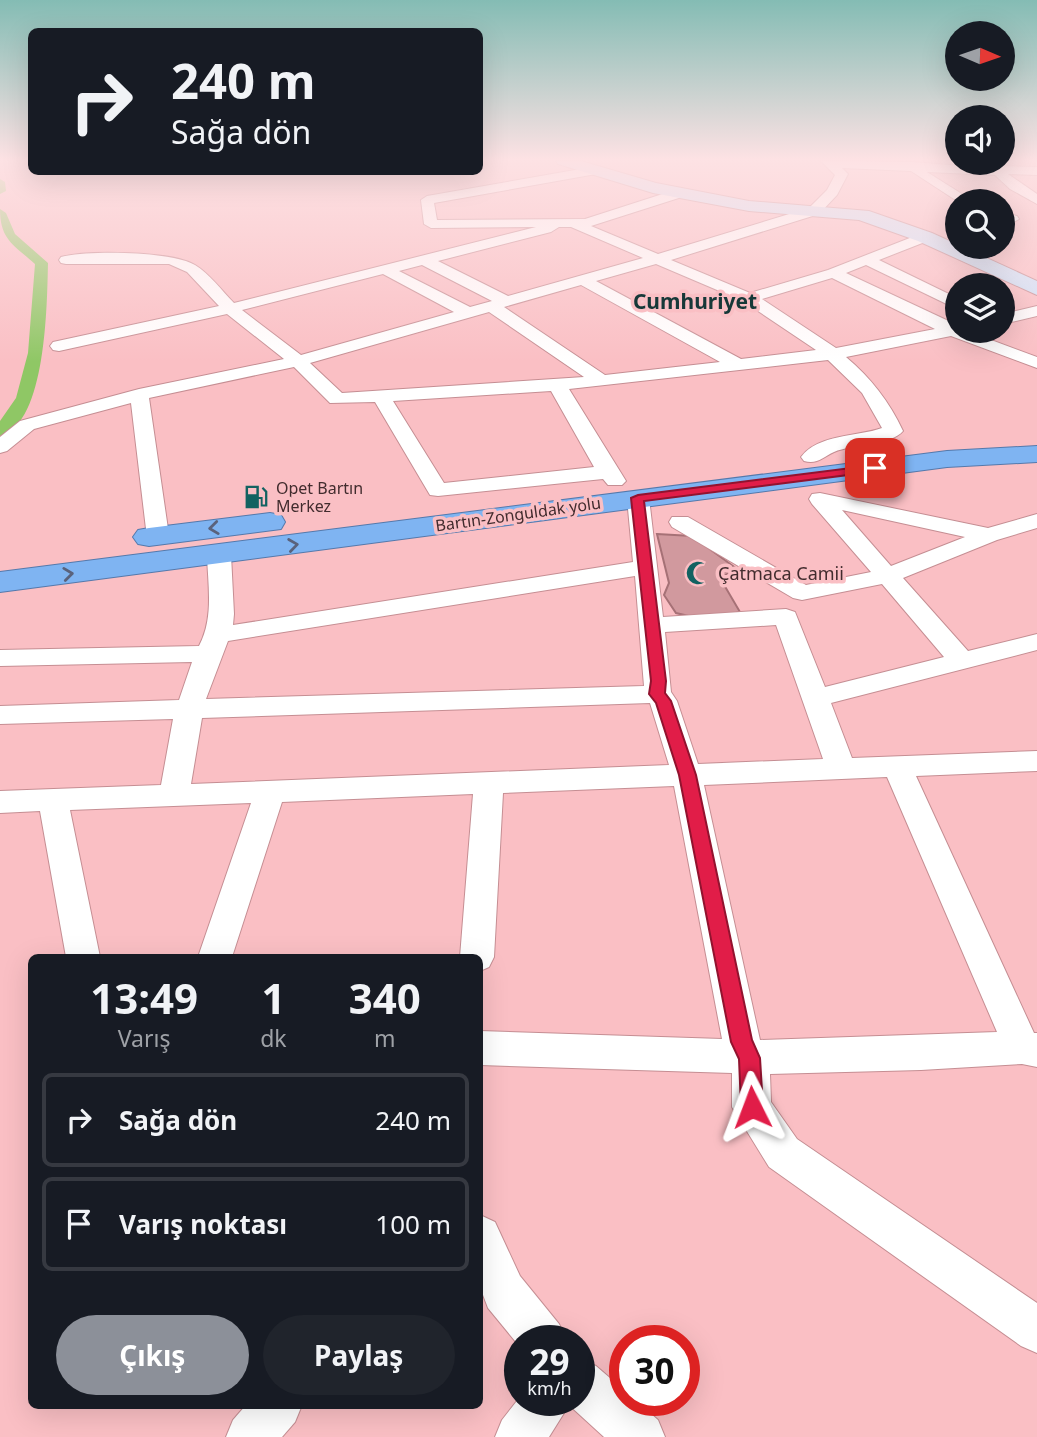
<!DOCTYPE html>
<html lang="tr">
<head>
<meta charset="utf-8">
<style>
  body { margin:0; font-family:"Noto Sans",sans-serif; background:#20242c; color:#f1f3f6; height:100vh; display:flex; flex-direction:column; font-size:26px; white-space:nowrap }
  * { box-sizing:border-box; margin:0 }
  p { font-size:23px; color:#9ea1a6 }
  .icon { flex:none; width:38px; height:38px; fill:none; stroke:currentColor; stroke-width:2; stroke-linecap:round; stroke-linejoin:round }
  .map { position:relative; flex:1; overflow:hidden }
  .sheet { position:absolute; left:28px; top:954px; width:455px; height:455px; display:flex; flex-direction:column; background:#171b24; border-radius:10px; box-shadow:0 7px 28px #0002 }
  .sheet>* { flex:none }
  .hud { position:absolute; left:28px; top:28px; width:455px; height:147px; border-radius:10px; box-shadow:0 7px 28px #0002; background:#171b24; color:#f1f3f6; overflow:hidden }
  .needle { width:46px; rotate:92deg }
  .tools { position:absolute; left:945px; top:21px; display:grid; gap:14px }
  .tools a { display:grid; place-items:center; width:70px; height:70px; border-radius:50%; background:#171b24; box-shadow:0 7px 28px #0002; font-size:35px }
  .speed { position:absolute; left:504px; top:1325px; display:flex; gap:14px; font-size:35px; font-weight:700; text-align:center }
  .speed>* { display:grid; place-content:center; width:91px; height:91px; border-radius:50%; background:#171b24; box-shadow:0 7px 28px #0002; line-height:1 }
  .speed small { font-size:18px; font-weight:400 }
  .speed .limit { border:10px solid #d22; background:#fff; color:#111 }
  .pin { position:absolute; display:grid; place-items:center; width:60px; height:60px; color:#fff; margin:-30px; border-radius:14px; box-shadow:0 4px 10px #0006 }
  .me { position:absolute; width:77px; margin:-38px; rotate:357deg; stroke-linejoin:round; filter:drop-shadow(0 0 5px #0008) }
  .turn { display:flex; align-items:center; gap:24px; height:147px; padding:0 28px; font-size:32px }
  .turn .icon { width:91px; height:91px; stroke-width:2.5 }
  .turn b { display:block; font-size:49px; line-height:60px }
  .eta { display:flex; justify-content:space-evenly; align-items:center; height:119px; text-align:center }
  .eta b { font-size:42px; font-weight:700; line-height:49px }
  .action { display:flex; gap:14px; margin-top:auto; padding:14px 28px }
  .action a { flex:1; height:80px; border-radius:42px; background:#8c9099; color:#fff; font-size:28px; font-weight:700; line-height:80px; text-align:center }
  .action a+a { background:#20242c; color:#f1f3f6 }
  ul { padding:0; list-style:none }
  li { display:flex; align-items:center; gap:21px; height:94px; margin:0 14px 10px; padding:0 14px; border:4px solid #363941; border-radius:10px }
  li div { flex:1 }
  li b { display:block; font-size:26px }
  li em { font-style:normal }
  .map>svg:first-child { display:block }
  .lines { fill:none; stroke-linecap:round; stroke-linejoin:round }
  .canal { fill:#8fc765; fill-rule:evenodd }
  .building { fill:#d1999e; stroke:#a67176; stroke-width:2 }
  .minor-casing { stroke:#c58e93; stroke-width:2 }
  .secondary-casing { stroke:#c58e93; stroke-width:2 }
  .trunk-casing { stroke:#5579ab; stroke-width:2 }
  .minor { fill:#fff; fill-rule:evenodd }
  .secondary { fill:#cfe3fa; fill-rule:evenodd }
  .trunk { fill:#7fb4f2; fill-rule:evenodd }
  .oneway { stroke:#5a627c }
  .route { fill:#e11d48; stroke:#92132f; stroke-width:2 }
  .labels { text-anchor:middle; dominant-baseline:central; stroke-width:7; stroke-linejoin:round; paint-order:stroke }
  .far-poi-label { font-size:16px; fill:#422c2e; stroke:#fabfc4; text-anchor:start }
  .far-street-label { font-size:16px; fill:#422c2e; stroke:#fabfc4 }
  .poi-label { font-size:18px; fill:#422c2e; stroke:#fabfc4; text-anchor:start }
  .far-district-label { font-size:21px; font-weight:bold; fill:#163838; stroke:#fabfc4 }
</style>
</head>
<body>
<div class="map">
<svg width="1037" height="1437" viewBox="0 0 1037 1437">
  <rect width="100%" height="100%" fill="#fabfc4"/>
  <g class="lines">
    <!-- canal -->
    <g class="canal">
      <path d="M0,179L5,182L6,191L0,194Z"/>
      <path d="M0,209L6,213L15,234L48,263C47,301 47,424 0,436V421L16,398L28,353L35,264C14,245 0,240 0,209Z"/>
    </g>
  </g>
  <!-- building -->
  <path class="building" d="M657,534L692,536L737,569L720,578L740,612L706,620L676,613L664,595L669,583Z"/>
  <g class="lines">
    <!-- minor casing -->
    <g class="minor-casing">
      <g id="minor">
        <path d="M821,161L912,162L987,168L983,163H996L1000,166L1037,167V175L1008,174L1037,194V204L1010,189L995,175L927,172L973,201H957L911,171L842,168L848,174L837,195L819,214L671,260L750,293L828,270L920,234H930V240L879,260L957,298V309L866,265L846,273L957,325V331H967L1037,357V368L951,336L846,357C871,378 889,401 903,431C892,445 852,444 834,452C823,457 817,465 804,461L801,457C818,434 857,437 882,428L862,393L828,360L569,389L626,481L622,485H608L603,479L438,496L430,495L427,490L375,402L330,403L294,367L149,398L168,529L165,534H149L146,529L131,403L34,429L7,451L0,453V437L20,421L139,389L284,359L227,314L59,351L53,350L50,346L53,342L219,306L187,272L169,264H66L61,263L59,260L61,257C88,250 171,251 195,265C209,273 222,291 234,303L536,227L431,228L424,224L421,200L427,196L592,167L598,171L596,174L434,203L437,220L585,219L675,190H685V196L591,226L658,254L809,208L827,190L835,175ZM559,227H571L643,258L508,296L438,261L551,232ZM656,264L743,301L816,350L741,359L596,281ZM422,265L492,301L470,307L399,271ZM383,274L454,312L301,355L242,310ZM832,278L935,329L836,348L762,299ZM581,285L720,362L605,375L504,307ZM489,312L584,377L342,393L310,363ZM551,391L594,467L444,483L393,401Z"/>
        <path d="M1003,213L1017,216L1019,219L1012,223L1003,221Z"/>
        <path d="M1037,306V316L1003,324V314Z"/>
        <path d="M638,492L646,493L649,498L663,617L786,609L795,612L825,687L944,657L882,584L802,600L793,598L672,527L669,522L672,517H688L806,585L871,572L812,504L809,499L812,494L820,493L988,528L1037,514V528L997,540L903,578L968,651L1037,634V650L831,703L852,758L1037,751V771L916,776L1034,1033H1037V1067L1022,1064L921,1070L770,1074L771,1102L797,1139L1037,1303V1353L1021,1346L769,1167L732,1107V1073L480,1065V1031L722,1039L674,786L503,793L494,957L489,967L480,971V957H460L473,794L282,802L232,957H198L251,803L70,810L100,957H66L40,811L0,813V791L161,785L173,719L0,724V706L179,700L192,662L0,666V650L199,646C214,618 208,586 207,555L211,550H227L231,555L234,614L233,625L633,562L627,498L630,493ZM842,510L965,537L891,566ZM635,576L644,686L206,699L228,641ZM776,625L823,759L698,764L677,701L671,692L665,632ZM650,703L669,765L191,784L202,718ZM887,777L997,1032L760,1040L704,785Z"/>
        <path d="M480,1215L495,1222L520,1276L559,1324L566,1340H520V1347L488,1308L480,1287Z"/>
        <path d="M579,1359L596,1366L625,1391V1400H635L658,1420L665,1437H604L569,1405L549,1437H495L502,1420L520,1397V1400H579Z"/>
        <path d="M246,1405H302L295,1422L282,1437H226L233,1420Z"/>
      </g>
    </g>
    <!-- secondary casing -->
    <g class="secondary-casing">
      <path id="secondary" d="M556,161H581L656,183L749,201L869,211L932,233L1037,281V295L918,241L859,220L749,211L653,193L558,164Z"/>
    </g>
    <!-- trunk casing -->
    <g class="trunk-casing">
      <g id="trunk">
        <path d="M1037,446V462L947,467L0,592V572L947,451Z"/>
        <path d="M270,513L281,515L285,522L281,529L149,546L138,544L133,537L138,530L149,528Z"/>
      </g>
    </g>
    <!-- minor -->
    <use href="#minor" class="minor"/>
    <!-- secondary -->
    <use href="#secondary" class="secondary"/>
    <!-- trunk -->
    <use href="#trunk" class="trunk"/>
  </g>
  <!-- one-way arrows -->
  <defs><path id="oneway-chevron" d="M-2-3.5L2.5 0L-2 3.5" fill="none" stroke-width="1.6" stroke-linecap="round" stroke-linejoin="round" transform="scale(1.75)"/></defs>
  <g class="oneway">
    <use href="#oneway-chevron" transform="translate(214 528) rotate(173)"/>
    <use href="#oneway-chevron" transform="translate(293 545) rotate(-8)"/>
    <use href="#oneway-chevron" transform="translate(68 574) rotate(-7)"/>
  </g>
  <!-- sky -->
  <linearGradient id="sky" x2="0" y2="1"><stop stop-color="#84bcb4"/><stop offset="0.44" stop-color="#fde2e4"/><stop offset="1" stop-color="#fde2e4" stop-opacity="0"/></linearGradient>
  <rect width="1037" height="362" fill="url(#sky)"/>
  <!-- route -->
  <path class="route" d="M875,465L879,466V471L644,501L666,681L665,693L671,701L696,775L752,1040L760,1058L763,1107L760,1115L752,1118L744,1115L741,1107L739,1059L731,1042L679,775L656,703L649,694L651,681L631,498L638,495Z"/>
  <!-- icons -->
  <defs>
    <g id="fuel-bare" transform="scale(1.89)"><path d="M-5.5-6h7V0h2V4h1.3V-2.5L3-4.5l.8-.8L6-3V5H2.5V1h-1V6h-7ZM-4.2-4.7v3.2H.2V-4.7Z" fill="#126261" stroke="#fabfc4" stroke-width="2.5" paint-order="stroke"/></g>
    <g id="mosque-bare" transform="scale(1.89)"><path d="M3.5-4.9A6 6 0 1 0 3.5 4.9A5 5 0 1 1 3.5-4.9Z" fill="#126261" stroke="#fabfc4" stroke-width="2.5" paint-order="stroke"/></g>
  </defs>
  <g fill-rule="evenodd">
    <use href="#fuel-bare" x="256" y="497"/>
    <use href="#mosque-bare" x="698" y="573"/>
  </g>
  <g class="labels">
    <!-- far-poi labels -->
    <g class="far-poi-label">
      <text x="276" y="488">Opet Bartın<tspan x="276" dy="18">Merkez</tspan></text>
    </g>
    <!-- far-street labels -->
    <g class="far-street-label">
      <text transform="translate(518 514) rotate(-8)">Bartın-Zonguldak yolu</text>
    </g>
    <!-- poi labels -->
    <g class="poi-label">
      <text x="718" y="573">Çatmaca Camii</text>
    </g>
    <!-- far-district labels -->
    <g class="far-district-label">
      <text x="695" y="301">Cumhuriyet</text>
    </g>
  </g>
</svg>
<div class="tools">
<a><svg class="needle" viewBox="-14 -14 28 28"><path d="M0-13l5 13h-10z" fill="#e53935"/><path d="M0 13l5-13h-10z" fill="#9ea1a6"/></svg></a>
<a><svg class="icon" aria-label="sound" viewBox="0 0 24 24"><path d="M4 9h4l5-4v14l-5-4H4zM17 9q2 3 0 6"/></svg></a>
<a><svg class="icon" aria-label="search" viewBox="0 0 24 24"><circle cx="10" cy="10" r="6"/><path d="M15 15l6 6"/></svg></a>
<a><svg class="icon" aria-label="layers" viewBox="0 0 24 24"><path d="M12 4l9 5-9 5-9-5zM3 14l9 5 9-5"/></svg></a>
</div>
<div class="speed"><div>29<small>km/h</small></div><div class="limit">30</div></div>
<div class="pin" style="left:875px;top:468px;background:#d93025"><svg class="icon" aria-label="arrive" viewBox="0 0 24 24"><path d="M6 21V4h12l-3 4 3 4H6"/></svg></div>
<svg class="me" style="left:752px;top:1107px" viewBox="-20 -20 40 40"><path d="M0-17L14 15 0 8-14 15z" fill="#e11d48" stroke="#fff" stroke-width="4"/></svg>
<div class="hud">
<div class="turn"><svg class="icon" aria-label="right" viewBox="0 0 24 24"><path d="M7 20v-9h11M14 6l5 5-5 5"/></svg><div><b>240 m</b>Sağa dön</div></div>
</div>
<section class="sheet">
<div class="eta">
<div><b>13:49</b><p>Varış</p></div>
<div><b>1</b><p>dk</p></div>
<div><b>340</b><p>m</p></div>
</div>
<ul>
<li><svg class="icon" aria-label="right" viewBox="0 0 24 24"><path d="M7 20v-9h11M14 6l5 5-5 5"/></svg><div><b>Sağa dön</b></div><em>240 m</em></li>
<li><svg class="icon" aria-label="arrive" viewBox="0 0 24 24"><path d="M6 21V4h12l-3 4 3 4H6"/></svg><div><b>Varış noktası</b></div><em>100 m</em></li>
</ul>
<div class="action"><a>Çıkış</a><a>Paylaş</a></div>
</section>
</div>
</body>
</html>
